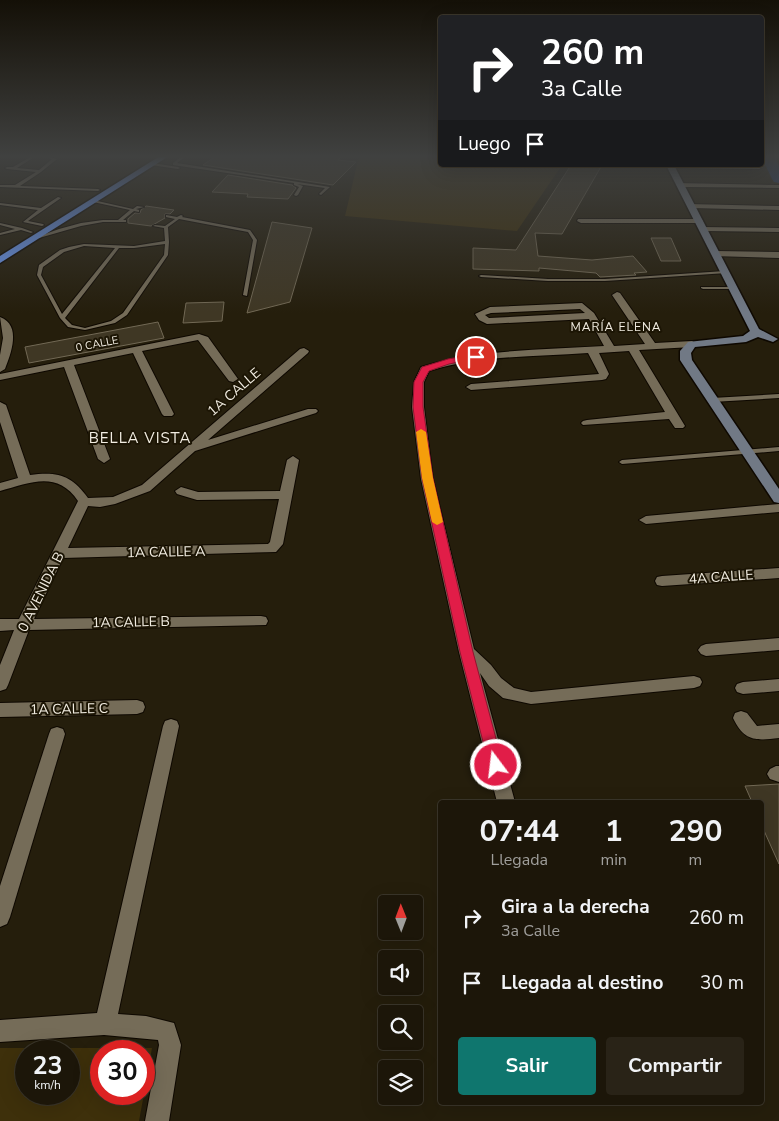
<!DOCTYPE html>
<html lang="es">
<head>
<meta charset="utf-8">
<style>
  body { margin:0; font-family:"Nunito Sans",sans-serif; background:#292317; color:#f1f3f6; height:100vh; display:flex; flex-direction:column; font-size:19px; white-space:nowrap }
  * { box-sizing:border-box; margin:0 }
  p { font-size:16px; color:#a09f9c }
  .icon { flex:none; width:28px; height:28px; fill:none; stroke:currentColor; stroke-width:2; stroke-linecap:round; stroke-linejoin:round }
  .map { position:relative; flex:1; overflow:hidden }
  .drawer { position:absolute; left:438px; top:800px; width:326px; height:305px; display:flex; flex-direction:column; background:#1c1609; border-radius:5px; box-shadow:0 5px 20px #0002,0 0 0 1px #3a352a }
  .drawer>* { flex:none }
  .top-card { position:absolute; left:438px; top:15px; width:326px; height:152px; border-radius:5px; box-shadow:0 5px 20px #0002,0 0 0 1px #3a352a; background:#202124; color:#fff; overflow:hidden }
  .needle { width:32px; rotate:359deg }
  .fabs { position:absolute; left:378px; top:895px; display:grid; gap:10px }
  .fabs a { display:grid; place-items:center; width:45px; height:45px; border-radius:5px; background:#1c1609; box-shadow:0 5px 20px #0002,0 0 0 1px #3a352a; font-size:25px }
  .speed { position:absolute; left:15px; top:1040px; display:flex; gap:10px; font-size:25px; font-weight:700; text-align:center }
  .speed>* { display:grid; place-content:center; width:65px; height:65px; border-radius:50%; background:#1c1609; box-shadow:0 5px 20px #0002,0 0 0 1px #3a352a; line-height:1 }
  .speed small { font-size:12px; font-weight:400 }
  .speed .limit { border:8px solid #d22; background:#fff; color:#111 }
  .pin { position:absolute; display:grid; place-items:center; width:42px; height:42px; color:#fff; margin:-21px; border:2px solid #fff; border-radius:50%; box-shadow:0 1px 5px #0007 }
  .me { position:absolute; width:55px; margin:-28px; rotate:345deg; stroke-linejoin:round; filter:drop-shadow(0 0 4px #0008) }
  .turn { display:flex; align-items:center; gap:18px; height:105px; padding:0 20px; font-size:22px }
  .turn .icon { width:65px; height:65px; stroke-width:2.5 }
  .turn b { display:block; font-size:35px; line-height:42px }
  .then { display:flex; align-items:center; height:48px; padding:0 20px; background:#0003; gap:10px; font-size:19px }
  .eta { display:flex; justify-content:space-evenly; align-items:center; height:85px; text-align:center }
  .eta b { font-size:30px; font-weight:700; line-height:35px }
  .button { display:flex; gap:10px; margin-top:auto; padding:10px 20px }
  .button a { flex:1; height:58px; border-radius:5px; background:#0f766e; color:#fff; font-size:20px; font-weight:700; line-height:58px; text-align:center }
  .button a+a { background:#292317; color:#f1f3f6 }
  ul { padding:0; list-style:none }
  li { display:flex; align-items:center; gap:15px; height:65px; padding:0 20px }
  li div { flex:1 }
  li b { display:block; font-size:19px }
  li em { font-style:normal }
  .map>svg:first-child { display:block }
  .green { fill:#3e300b; fill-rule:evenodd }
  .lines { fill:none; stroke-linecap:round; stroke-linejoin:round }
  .river { fill:#1b3d81; fill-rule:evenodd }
  .building { fill:#3f3724; stroke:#726955 }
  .lane-casing { stroke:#0e0800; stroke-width:2 }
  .street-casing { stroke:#0e0800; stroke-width:2 }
  .secondary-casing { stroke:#0e0800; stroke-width:3 }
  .highway-casing { stroke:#0e0800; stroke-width:3 }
  .lane { fill:#756c58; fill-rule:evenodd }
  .street { fill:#756c58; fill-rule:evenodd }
  .secondary { fill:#717985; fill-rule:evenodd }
  .highway { fill:#6996ee; fill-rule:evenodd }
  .route { fill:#e11d48; stroke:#92132f }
  .slow { fill:#f59e0b }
  .labels { text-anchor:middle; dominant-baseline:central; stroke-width:4; stroke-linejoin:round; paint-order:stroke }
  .far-street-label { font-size:11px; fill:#f2ede2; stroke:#1c1504 }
  .far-neighbourhood-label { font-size:12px; letter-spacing:1px; fill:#f2ede2; stroke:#1c1504 }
  .street-label { font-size:14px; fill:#f2ede2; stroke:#1c1504 }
  .neighbourhood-label { font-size:15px; letter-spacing:1px; fill:#f2ede2; stroke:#1c1504 }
</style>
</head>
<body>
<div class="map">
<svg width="779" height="1121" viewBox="0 0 779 1121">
  <rect width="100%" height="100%" fill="#251e0c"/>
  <!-- green -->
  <g class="green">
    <path d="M359,156H440V165H562L517,231L345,216Z"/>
    <path d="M0,1048H152L144,1093V1051H101V1094H144L139,1121H0ZM26,1051H69V1094H26Z"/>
  </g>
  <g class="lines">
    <!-- river -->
    <path class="river" d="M761,156H775L779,166V183L774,182L772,179Z"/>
  </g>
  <!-- building -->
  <g class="building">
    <path d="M216,156H342L338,160L356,162L333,185L203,165Z"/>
    <path d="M571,165H602L562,234L535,233L538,256L592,260L633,256L647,272L634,273L636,275L600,277L596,273L539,268V271L473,269V248L516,250Z"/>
    <path d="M228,175L292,185L296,188L288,199L247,197L248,194L212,192Z"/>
    <path d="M146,206L174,210L170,214H165V218L151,226L128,223V219L135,213H140L141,210Z"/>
    <path d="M272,222L312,228L290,302L247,313Z"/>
    <path d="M651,238H671L681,261H661Z"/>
    <path d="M224,302L222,321L183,323L186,303Z"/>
    <path d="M158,322L164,338L29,363L25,347Z"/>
    <path d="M779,784V864L761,824V802H752L745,786Z"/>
  </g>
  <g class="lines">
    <!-- lane casing -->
    <g class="lane-casing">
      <g id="lane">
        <path d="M32,156H36L17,168L39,170L52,159L39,156H45L57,159L41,172L20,186L98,189L100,190L98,191L0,187V185H15L36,172L7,169L5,168L7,167H13Z"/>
        <path d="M182,156H186L177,163L330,187L321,195L319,194L325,188L297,184L303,186L298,195L296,196L294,195L299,187L294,185V183L173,165V163Z"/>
        <path d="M152,163L178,167L180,168L178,169L151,165V163Z"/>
        <path d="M58,197L61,198L28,221L43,224L44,225L42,226L23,222L38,210L0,205V203L41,208Z"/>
        <path d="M93,200L133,209L137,206L144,207L136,209L139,210V212L134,211L123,220H126V222H103L81,226L39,238L37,237L59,229L81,223L103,220H118L130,210L93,202Z"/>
        <path d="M166,215L177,217L181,215L183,216L182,217L250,230L257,240L247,296L243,295L253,240L248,232L179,219L168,227L169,242L168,255L127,315L115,323L85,330L68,327L60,318L37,275L39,265L60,250L69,247L84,244L134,246L165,241L164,228L153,226L155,225L165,226L175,219L166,217ZM165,244L164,255L123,313L111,321L85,328L72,325L65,318L119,248H134ZM84,246L115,248L62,314L41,275L43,267L64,252Z"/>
        <path d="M0,223L22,228L33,232L31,233L21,230L0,235V233L15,229L0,225Z"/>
        <path d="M725,271H727V273L605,281H548L481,277L479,276L481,275L548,279H605Z"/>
        <path d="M701,287H733L735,288L733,289H703L701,288Z"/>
        <path d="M779,394V398L712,402L709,400L712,398Z"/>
        <path d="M779,447V451L622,464L619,462L622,460Z"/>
      </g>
    </g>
    <!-- street casing -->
    <g class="street-casing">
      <g id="street">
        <path d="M668,165H760L763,167L759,169L671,168Z"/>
        <path d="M678,183L776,185H779V188L681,187L677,185Z"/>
        <path d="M688,204L779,206V210L691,208L687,206Z"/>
        <path d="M578,219H699L703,221L699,223H581L577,221Z"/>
        <path d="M700,227L779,228V232L703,231H700Z"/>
        <path d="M716,251L779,252V258L713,256L712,254Z"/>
        <path d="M617,292L620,293L655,343L692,341L697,344L692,347L639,350L685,426L683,428H675L669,419L583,425L581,423L583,421L587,420L665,412L629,351L599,353L609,374L606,379L602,380L471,390L466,387L471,384L599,374L588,353C535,357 481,355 429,371L424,382V407L433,479L474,649L491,665L501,678L514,688L531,692L694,676L700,678L702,682L700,686L694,688L531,704L503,698L489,686L480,673L515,802H497L459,652L421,479L412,407L414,382L421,367C480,349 543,350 604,346L589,319L487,324L479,320L475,314L490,307L582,303L594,313L614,346L645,344L612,295ZM580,309L585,313L489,318L485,315L491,313Z"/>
        <path d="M0,317C22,325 11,354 5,369L0,372V355L3,338Z"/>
        <path d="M199,334L208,337L238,379L233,382L229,381L198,340L142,351L174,414L172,416H164L162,414L133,353L74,365L110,459L104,463L98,459L64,367L0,380V374Z"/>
        <path d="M304,348L309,351L308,353L208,440L308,409H316L318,411L316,413L195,451L150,491L115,504L100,507L88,506L68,548L268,544L270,542L279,499L197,500L177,494L175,491L181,487L198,492L280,491L287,460L293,456L299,460L283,544L276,552L63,558L34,619L261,616L266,617L268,621L266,625L29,630L8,685L6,689L0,691V665L14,630L0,631V619H19L78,501C57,470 30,483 0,491V483L18,478L0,422V402L6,405L30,475C57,471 72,475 88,498L113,497L142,485L300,349Z"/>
        <path d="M779,504V512L646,524L639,520L646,516Z"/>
        <path d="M779,568V578L662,586L657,585L655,581L657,577L662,576Z"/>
        <path d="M779,638V650L706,656L701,654L698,650L701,646L706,644Z"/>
        <path d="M779,679V691L743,694L737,692L735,688L737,684L743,682Z"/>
        <path d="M137,700L143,702L145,707L143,712L137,714L0,717V703Z"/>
        <path d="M741,711L747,713L757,726L779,724V738C755,741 744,741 733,718L735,713Z"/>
        <path d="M171,719L177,721L179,726L118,1014L146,1016L174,1023L181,1045L169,1121H145L159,1045L158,1040L104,1035L0,1042V1020L97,1013L163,726L165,721Z"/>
        <path d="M57,727L63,729L65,734L10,917L7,924L0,927V886L49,734L51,729Z"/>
        <path d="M776,766H779V782L770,779L767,774L770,769Z"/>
      </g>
    </g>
    <!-- secondary casing -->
    <g class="secondary-casing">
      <path id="secondary" d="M666,165H674L759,329L778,339L773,342L758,337L746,342L695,347L691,353L692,360L779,489V503L774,502L680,360V351L688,342L743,336L750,331Z"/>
    </g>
    <!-- highway casing -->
    <g class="highway-casing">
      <path id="highway" d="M160,156H169L0,263V256Z"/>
    </g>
    <!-- lane -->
    <use href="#lane" class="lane"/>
    <!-- street -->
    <use href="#street" class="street"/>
    <!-- secondary -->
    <use href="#secondary" class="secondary"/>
    <!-- highway -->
    <use href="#highway" class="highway"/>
  </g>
  <!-- sky -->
  <linearGradient id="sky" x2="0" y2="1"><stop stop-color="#141007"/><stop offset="0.5" stop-color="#404140"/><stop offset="1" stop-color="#404140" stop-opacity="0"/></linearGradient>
  <rect width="779" height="313" fill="url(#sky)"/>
  <!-- route -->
  <path class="route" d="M476,354L481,357L479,358L449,364L429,371L423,382V407L433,478L473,652L503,765L501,769L496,771L491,769L489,765L460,652L422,478L413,407L414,382L422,367L448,359Z"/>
  <!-- slow -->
  <path class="slow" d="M421,429L426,432L433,478L443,522L437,525L432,522L422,478L416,432Z"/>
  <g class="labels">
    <!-- far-street labels -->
    <g class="far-street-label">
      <text transform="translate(97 344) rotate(-11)">0 CALLE</text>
    </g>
    <!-- far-neighbourhood labels -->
    <g class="far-neighbourhood-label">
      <text x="616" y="327">MARÍA ELENA</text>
    </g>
    <!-- street labels -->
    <g class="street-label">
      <text transform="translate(234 392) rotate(-41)">1A CALLE</text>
      <text transform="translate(166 552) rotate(-1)">1A CALLE A</text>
      <text transform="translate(721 577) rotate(-4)">4A CALLE</text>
      <text transform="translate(41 592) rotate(-64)">0 AVENIDA B</text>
      <text transform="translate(131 622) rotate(-1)">1A CALLE B</text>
      <text transform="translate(69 709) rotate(-1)">1A CALLE C</text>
    </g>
    <!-- neighbourhood labels -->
    <g class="neighbourhood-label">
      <text x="140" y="438">BELLA VISTA</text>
    </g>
  </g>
</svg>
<div class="fabs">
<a><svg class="needle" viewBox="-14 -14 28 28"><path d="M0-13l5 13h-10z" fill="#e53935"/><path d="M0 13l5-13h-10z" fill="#a09f9c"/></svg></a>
<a><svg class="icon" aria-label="sound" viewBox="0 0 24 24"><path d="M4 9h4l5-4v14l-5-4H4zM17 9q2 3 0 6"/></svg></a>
<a><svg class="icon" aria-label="search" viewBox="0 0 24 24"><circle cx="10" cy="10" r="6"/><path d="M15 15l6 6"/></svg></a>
<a><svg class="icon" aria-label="layers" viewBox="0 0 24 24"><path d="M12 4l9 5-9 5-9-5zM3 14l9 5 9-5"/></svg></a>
</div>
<div class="speed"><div>23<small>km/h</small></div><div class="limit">30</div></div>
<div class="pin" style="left:476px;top:357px;background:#d93025"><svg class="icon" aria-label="arrive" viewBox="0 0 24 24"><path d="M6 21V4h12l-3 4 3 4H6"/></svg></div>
<svg class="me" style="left:496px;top:765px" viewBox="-20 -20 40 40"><circle r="17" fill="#e11d48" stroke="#fff" stroke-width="3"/><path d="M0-11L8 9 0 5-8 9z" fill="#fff"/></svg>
<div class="top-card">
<div class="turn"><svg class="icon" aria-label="right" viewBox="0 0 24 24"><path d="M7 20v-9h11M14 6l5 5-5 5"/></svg><div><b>260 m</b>3a Calle</div></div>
<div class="then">Luego<svg class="icon" aria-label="arrive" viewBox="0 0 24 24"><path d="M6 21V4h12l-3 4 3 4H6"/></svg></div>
</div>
<section class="drawer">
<div class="eta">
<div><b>07:44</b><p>Llegada</p></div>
<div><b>1</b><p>min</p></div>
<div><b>290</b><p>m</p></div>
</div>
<ul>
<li><svg class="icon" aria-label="right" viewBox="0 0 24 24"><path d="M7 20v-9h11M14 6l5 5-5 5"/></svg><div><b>Gira a la derecha</b><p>3a Calle</p></div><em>260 m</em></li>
<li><svg class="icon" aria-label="arrive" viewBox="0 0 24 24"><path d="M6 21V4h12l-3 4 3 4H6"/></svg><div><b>Llegada al destino</b></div><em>30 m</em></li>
</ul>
<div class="button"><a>Salir</a><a>Compartir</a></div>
</section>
</div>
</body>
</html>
